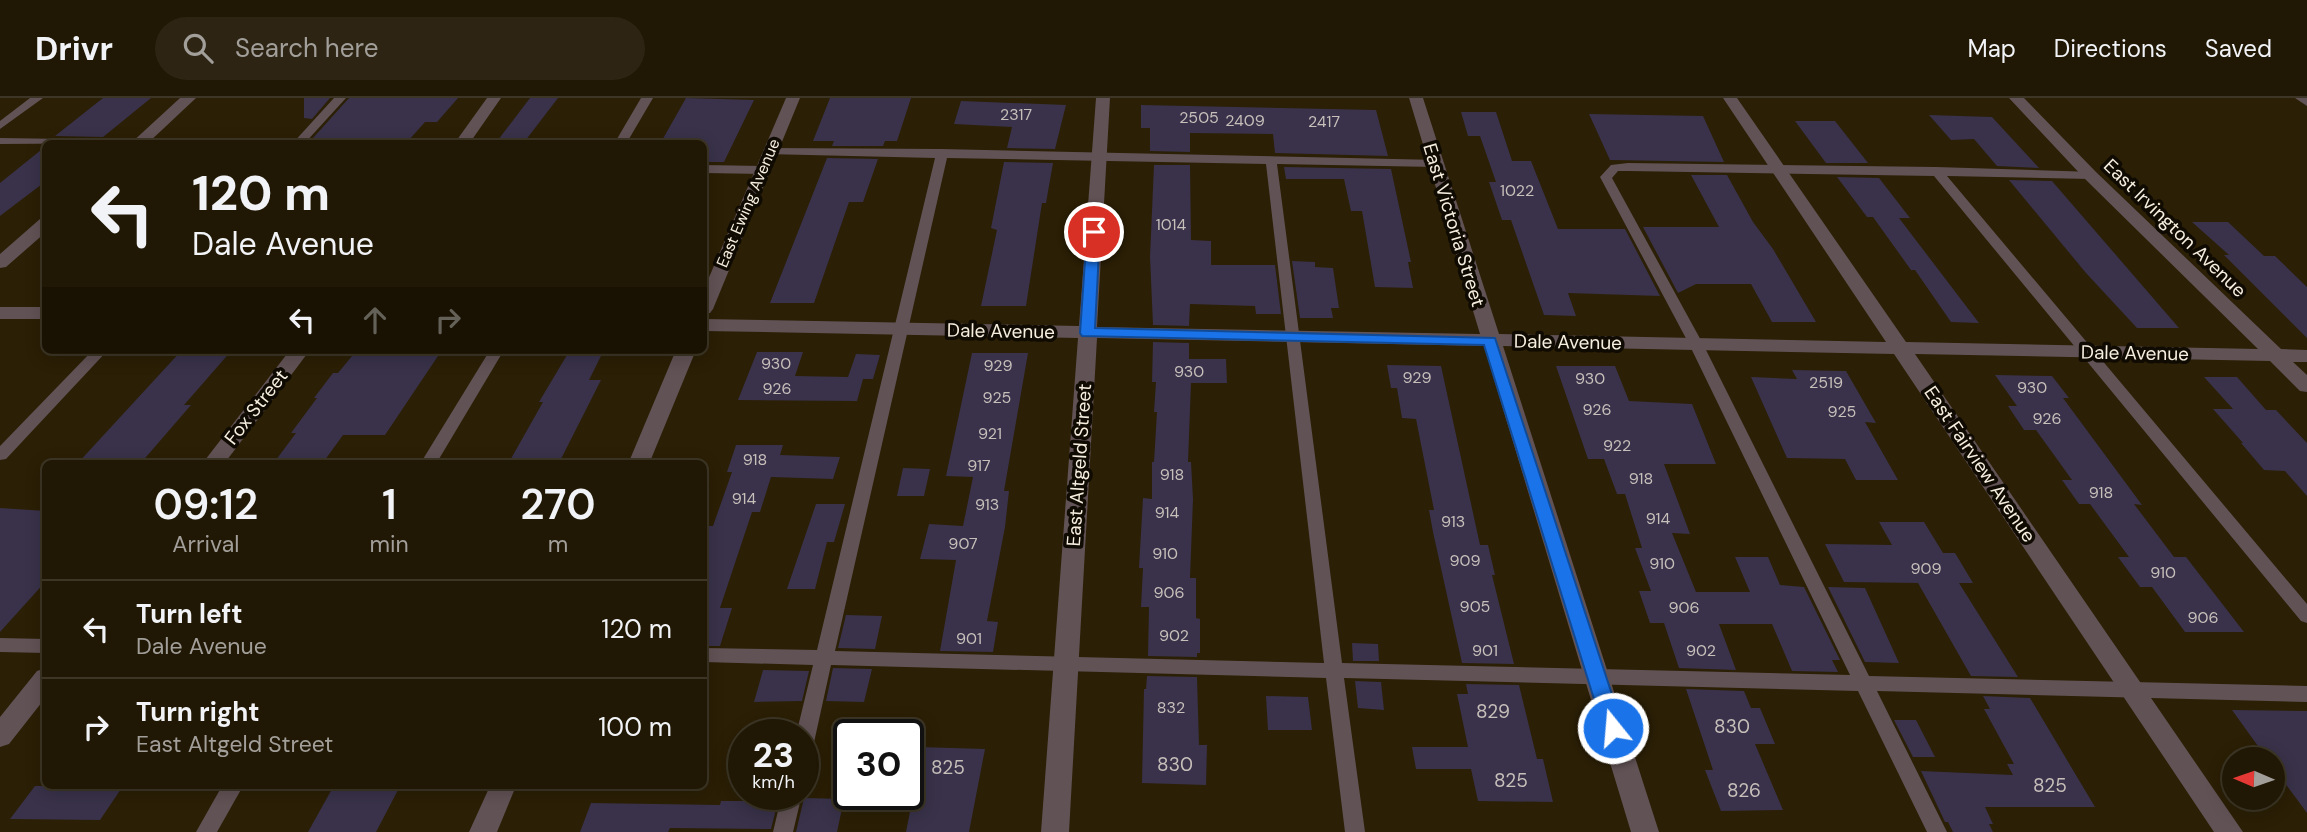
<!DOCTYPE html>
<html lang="en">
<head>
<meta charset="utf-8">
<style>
  body { margin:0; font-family:"DM Sans",sans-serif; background:#2d2413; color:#f1f3f6; height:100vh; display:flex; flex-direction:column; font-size:26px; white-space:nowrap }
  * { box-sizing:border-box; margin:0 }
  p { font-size:23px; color:#a29f9a }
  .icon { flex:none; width:38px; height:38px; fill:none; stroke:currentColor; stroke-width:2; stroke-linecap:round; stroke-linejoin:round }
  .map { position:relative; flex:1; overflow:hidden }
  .details { position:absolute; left:42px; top:362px; width:665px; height:329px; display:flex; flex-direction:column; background:#201704; border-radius:10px; box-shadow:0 4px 18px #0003,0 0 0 2px #3d3626 }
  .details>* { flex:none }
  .guide { position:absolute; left:42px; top:42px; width:665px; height:214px; border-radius:10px; box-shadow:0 4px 18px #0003,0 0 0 2px #3d3626; background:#201704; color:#f1f3f6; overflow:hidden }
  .needle { width:46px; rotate:272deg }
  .tools { position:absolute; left:2222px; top:649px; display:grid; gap:14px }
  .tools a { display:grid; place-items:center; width:63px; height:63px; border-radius:50%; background:#201704; box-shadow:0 4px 18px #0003,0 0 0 2px #3d3626; font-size:35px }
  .speed { position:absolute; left:728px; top:621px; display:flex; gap:14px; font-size:35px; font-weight:700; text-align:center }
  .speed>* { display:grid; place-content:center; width:91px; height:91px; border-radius:50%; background:#201704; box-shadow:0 4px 18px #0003,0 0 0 2px #3d3626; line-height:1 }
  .speed small { font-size:18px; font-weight:400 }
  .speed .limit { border:4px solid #111; border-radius:10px; background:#fff; color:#111 }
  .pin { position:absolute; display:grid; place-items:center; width:60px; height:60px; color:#fff; margin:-30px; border:4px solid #fff; border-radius:50%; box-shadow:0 2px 7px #0007 }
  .me { position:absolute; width:77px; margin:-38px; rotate:343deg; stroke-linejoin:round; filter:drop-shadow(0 0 5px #0008) }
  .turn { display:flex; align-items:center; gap:24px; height:147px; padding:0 35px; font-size:32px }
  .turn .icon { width:91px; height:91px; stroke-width:2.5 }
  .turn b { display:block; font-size:49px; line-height:60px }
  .lanes { display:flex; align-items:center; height:66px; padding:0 35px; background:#0003; justify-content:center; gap:35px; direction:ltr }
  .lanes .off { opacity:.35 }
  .eta { display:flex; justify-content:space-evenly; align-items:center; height:119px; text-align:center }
  .eta b { font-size:42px; font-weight:600; line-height:49px }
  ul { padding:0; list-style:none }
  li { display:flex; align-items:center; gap:21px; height:98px; padding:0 35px; border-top:2px solid #3d3626 }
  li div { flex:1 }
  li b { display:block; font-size:26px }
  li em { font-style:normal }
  header { display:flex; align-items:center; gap:42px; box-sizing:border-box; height:98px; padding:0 35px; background:#201704; border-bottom:2px solid #3d3626 }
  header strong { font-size:33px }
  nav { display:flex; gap:38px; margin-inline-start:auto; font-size:24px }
  .search { width:490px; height:63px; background:#2d2413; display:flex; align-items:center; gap:18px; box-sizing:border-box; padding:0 24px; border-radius:38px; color:#a29f9a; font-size:26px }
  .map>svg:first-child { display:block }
  .building { fill:#39324a }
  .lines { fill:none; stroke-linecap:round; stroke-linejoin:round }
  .service { fill:#615255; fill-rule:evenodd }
  .minor { fill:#615255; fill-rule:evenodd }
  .tertiary { fill:#615255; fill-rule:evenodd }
  .route { fill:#1a73e8; stroke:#114b97; stroke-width:2 }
  .labels { text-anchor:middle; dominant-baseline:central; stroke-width:7; stroke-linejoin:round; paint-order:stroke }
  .number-label { font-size:16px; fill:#c7bfba }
  .far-street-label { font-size:16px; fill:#f6eedf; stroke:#0f0a02 }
  .street-label { font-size:19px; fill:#f6eedf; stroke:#0f0a02 }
  .near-number-label { font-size:19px; fill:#c7bfba }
</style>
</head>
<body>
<header>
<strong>Drivr</strong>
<div class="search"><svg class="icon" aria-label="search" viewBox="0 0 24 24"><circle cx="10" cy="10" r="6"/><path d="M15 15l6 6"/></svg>Search here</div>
<nav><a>Map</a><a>Directions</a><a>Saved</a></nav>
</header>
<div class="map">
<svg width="2307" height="734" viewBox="0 0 2307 734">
  <rect width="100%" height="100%" fill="#2b1f05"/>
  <!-- building -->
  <g class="building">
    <path d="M103,0H151L103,39L55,38Z"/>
    <path d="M304,0H330L312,21L304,20Z"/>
    <path d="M349,0H458L437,24H425L408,43L313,40Z"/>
    <path d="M530,0H558L525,43L498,42Z"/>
    <path d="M686,0L754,2L724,64H704V46H660Z"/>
    <path d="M830,0H911L897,43H885L883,48H832L834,43H813Z"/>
    <path d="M961,3L1066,7L1055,51L1007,50L1012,29L954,26Z"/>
    <path d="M1141,7L1376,12L1388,58L1275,55L1273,36L1190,35V54L1150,53V30H1141Z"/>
    <path d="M1461,14H1496L1512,63H1531L1558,131H1625L1660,198L1568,195L1576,218L1544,217L1511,122H1502L1489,84H1496L1480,38H1468Z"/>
    <path d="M1589,16L1703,18L1724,64L1610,62Z"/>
    <path d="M1929,17L1992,19L2039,70L1997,68L1974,41L1951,42Z"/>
    <path d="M1795,23H1835L1868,65H1826Z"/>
    <path d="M46,48V83L0,118V85Z"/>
    <path d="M827,60L878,61L863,104H849L814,205H770Z"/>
    <path d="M1004,64L1053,65L1046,105H1042L1026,208H981L997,132L991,130Z"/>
    <path d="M1154,67H1190L1191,142L1211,143V167H1275L1281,216H1256L1255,208L1190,206L1189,228L1153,227L1150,159Z"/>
    <path d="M1284,69L1391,71L1411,164H1408L1413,190L1375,189L1362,113H1351L1344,81H1286Z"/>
    <path d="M1691,77H1727L1753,124L1773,151L1816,224H1772L1751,186H1696L1678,195L1643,129H1719Z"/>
    <path d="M1837,79L1879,80L1910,120H1899L1979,225L1951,224L1915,172H1911L1873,119H1867Z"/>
    <path d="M2009,82L2052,83L2179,230H2137L2086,175Z"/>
    <path d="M2192,124H2228L2264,158H2275L2307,189V240L2224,157H2229Z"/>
    <path d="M1292,163L1315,164V169L1333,170L1339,210H1331L1333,220H1300Z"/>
    <path d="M1153,244L1189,245V261H1226L1227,285H1191L1188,364H1191L1193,401L1190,480H1196V520L1200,521V555H1197V559L1148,558L1149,509H1141L1143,470H1139L1143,400L1152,401V364H1154L1157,314H1154L1156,284H1152Z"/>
    <path d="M182,252H232L184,307H191L140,366H77Z"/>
    <path d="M357,252H442L385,337H343L322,366H273L296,335H291L317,300H314L333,275H338Z"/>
    <path d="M570,252H604L589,282H601L563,357L558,366H508L543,304H539Z"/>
    <path d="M757,254H803L795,278L848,279L856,256L880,257L873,281H863L857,303L738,302Z"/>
    <path d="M972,255H1028L1004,393H1009L1005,429L987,523L998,524L993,554L940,553L956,462L920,461L929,426L963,428L973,379L946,378Z"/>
    <path d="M1387,267L1441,268L1480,447H1488L1495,477H1492L1514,566L1462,565L1433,434L1429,412H1434L1416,321L1402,320L1397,290H1391Z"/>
    <path d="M1556,268H1615L1629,303L1692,306L1716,366H1664L1690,436L1672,435L1696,494H1750L1735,459H1768L1780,487L1804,489L1840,562H1832L1838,574L1792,573L1772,526H1719L1736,572L1679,570L1664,525H1650L1639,493H1651L1635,450H1642L1625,396H1617L1604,361H1588Z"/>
    <path d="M1792,272L1846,273L1876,325L1865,324L1898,382H1856L1845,361L1787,360L1751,279L1797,281Z"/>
    <path d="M1995,277L2052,278L2069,300H2063L2142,407L2134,406L2174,459H2186L2244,534H2185L2152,489H2140L2118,459H2129L2090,406H2079L2062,382H2072L2036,332H2024L2008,308H2017Z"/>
    <path d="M2204,279H2237L2266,312H2276L2307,345V398L2285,373L2264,372L2241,345H2243L2213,311H2233Z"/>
    <path d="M736,347H783L780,357L840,359L833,381L771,379L760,414H752L720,510H732L720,548H704V428H713L732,374H727Z"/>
    <path d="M903,370L930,371L924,398H897Z"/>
    <path d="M816,406H845L834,444H827L815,491H787Z"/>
    <path d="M0,410L46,413V483L0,534Z"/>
    <path d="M1879,424H1924L1943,455H1955L1973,485H1959L2018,579L1971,578L1918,485L1844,484L1825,446L1892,447Z"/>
    <path d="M1828,489L1865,490L1899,565L1865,564Z"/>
    <path d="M846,517L882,518L875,551L838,550Z"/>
    <path d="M1352,545L1378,546L1379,563H1353Z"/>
    <path d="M833,570L872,571L864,604L826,603Z"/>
    <path d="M763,572L809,573L802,603L754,604Z"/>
    <path d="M1147,578L1197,579L1199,647H1207L1206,687L1142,685L1144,591H1146Z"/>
    <path d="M1355,583L1381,584L1384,612L1358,610Z"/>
    <path d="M1466,586L1519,587L1537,661H1543L1553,704L1478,703L1471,671H1416L1412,649H1468L1457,596H1468Z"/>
    <path d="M1686,591L1744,593L1751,610H1760L1775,646H1755L1783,712L1721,713L1705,672H1713Z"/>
    <path d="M1266,598L1308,599L1312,632H1268Z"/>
    <path d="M1983,598L2030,600L2095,709H1985L1993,726H1989L1993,734H1953L1948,724H1945L1921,673L2013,677L2007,666H2014L1984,611H1990Z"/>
    <path d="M2232,612L2307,613V715L2273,669V662H2268Z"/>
    <path d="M1894,622H1916L1935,659H1913Z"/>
    <path d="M919,649L985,651L969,734H906L915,688H911Z"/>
    <path d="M35,688H123L100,722L10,721Z"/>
    <path d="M332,691L398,692L376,734H308Z"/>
    <path d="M804,700L844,701L837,734H796Z"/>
    <path d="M721,703H778L771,731L670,730L668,734H580L591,705L720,707Z"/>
  </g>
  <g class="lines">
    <!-- service -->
    <g class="service">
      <path d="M30,0H43L0,31V23Z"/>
      <path d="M334,0H346L304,46H292Z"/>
      <path d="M641,0H653L626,46H614Z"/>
      <path d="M0,40L138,42L144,45L0,46Z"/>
      <path d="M770,50L942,51L1439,62L1441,65L1435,69L1277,66L1342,565L1850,577L1689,246L1600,79L1611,67L1628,65L1936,69L2094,74L2096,77L2090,81L1947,78L2307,506V525L2301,523L1934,78L1628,73H1618L1612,80L1703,246L1869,578L2307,588V604L1877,593L1947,734H1927L1858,593L1344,580L1365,734H1345L1326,580L831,567L813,649L810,655L803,657V637H796L813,567L704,564V550L817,552L935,60L766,56L764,54ZM947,60L1266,66L1324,565L835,553Z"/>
      <path d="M704,67L763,68L769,72L763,76L704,75Z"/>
      <path d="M93,252H108L6,361L0,362V348Z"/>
      <path d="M490,252H504L436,366H420Z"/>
      <path d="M0,540L46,541V555L0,554Z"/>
      <path d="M222,688H243L217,734H196Z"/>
      <path d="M782,696H802L793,734H773Z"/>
    </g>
    <!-- minor -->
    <g class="minor">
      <path d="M180,0H196L147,46H130Z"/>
      <path d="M487,0H501L469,46H454Z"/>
      <path d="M1096,0H1110L1097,229L1480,236L1409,0H1423L1499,236L1886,244L1723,0H1737L1906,244L2258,251L2084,80L2009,0H2024L2096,74L2281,251L2307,252V264H2293L2307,277V294L2300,293L2270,263L1915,256L2243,734H2214L1894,256L1503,248L1659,734H1631L1484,248L1097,240L1069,734H1041L1078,240L704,233V221L1079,228Z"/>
      <path d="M2295,0H2307V8Z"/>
      <path d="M46,120V134L6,169L0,170V156L40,121Z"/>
      <rect x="0" y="209" width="46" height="12"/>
      <path d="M290,252H310L224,366H202Z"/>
      <path d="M46,570V599L9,646L0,649V619L37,573Z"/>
    </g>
    <!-- tertiary -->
    <g class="tertiary">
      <path d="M786,0H800L713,211L710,215L704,216V191Z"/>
      <path d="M676,252H696L649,366H628Z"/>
      <path d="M490,688H516L497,734H469Z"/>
    </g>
  </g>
  <!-- route -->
  <path class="route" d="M1094,130L1100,134L1095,230L1495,240L1623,630L1620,636L1613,638L1606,636L1603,630L1484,247L1082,238L1080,235L1087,134Z"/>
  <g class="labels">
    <!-- number labels -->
    <g class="number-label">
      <text x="1016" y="16">2317</text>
      <text x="1199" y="19">2505</text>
      <text x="1245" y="22">2409</text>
      <text x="1324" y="23">2417</text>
      <text x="1517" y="92">1022</text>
      <text x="1171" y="126">1014</text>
      <text x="776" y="265">930</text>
      <text x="998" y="267">929</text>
      <text x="1189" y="273">930</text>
      <text x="1417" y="279">929</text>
      <text x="1590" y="280">930</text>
      <text x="1826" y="284">2519</text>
      <text x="2032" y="289">930</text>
      <text x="777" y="290">926</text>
      <text x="997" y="299">925</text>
      <text x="1597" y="311">926</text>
      <text x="1842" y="313">925</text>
      <text x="2047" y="320">926</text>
      <text x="990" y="335">921</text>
      <text x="1617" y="347">922</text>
      <text x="755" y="361">918</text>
      <text x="979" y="367">917</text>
      <text x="1172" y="376">918</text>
      <text x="1641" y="380">918</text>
      <text x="2101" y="394">918</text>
      <text x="744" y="400">914</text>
      <text x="987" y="406">913</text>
      <text x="1167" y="414">914</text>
      <text x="1658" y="420">914</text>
      <text x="1453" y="423">913</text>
      <text x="963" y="445">907</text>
      <text x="1165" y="455">910</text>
      <text x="1465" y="462">909</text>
      <text x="1662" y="465">910</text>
      <text x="1926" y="470">909</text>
      <text x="2163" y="474">910</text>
      <text x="1169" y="494">906</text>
      <text x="1475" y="508">905</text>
      <text x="1684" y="509">906</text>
      <text x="2203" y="519">906</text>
      <text x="1174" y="537">902</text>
      <text x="969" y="540">901</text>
      <text x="1485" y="552">901</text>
      <text x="1701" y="552">902</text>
      <text x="1171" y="609">832</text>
    </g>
    <!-- far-street labels -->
    <g class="far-street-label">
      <text transform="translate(748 105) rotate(-67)">East Ewing Avenue</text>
    </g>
    <!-- street labels -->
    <g class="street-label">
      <text transform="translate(1454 127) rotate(73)">East Victoria Street</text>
      <text transform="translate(2175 130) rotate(44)">East Irvington Avenue</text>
      <text transform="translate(1001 233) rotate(1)">Dale Avenue</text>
      <text transform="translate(1568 244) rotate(1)">Dale Avenue</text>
      <text transform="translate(2135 255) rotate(1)">Dale Avenue</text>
      <text transform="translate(256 309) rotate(-52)">Fox Street</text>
      <text transform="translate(1980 366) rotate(56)">East Fairview Avenue</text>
      <text transform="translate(1079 367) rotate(-86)">East Altgeld Street</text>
    </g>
    <!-- near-number labels -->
    <g class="near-number-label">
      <text x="1493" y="613">829</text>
      <text x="1732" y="628">830</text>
      <text x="1175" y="666">830</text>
      <text x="948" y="669">825</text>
      <text x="1511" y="682">825</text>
      <text x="2050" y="687">825</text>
      <text x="1744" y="692">826</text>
    </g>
  </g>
</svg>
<div class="tools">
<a><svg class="needle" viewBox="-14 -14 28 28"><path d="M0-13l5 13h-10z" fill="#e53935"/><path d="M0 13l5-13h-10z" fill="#a29f9a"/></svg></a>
</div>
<div class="speed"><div>23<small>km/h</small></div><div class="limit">30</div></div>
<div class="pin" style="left:1094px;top:134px;background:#d93025"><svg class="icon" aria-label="arrive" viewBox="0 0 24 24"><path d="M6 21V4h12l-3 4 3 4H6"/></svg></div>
<svg class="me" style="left:1613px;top:630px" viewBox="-20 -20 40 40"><circle r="17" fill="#1a73e8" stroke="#fff" stroke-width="3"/><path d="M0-11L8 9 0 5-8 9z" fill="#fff"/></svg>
<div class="guide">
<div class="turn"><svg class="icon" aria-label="left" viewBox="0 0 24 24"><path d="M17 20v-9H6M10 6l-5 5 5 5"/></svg><div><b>120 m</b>Dale Avenue</div></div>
<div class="lanes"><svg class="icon" aria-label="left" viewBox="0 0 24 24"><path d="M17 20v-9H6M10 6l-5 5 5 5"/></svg><svg class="icon off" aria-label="ahead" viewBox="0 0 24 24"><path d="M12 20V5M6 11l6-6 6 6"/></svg><svg class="icon off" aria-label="right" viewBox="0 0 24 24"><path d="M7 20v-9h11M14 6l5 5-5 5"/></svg></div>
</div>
<section class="details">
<div class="eta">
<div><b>09:12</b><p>Arrival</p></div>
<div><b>1</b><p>min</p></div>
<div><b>270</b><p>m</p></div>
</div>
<ul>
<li><svg class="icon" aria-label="left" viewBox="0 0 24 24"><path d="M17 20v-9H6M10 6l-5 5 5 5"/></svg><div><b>Turn left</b><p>Dale Avenue</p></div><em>120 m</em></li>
<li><svg class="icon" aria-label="right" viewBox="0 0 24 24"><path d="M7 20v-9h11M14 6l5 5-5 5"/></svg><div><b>Turn right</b><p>East Altgeld Street</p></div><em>100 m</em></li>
</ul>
</section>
</div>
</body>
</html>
